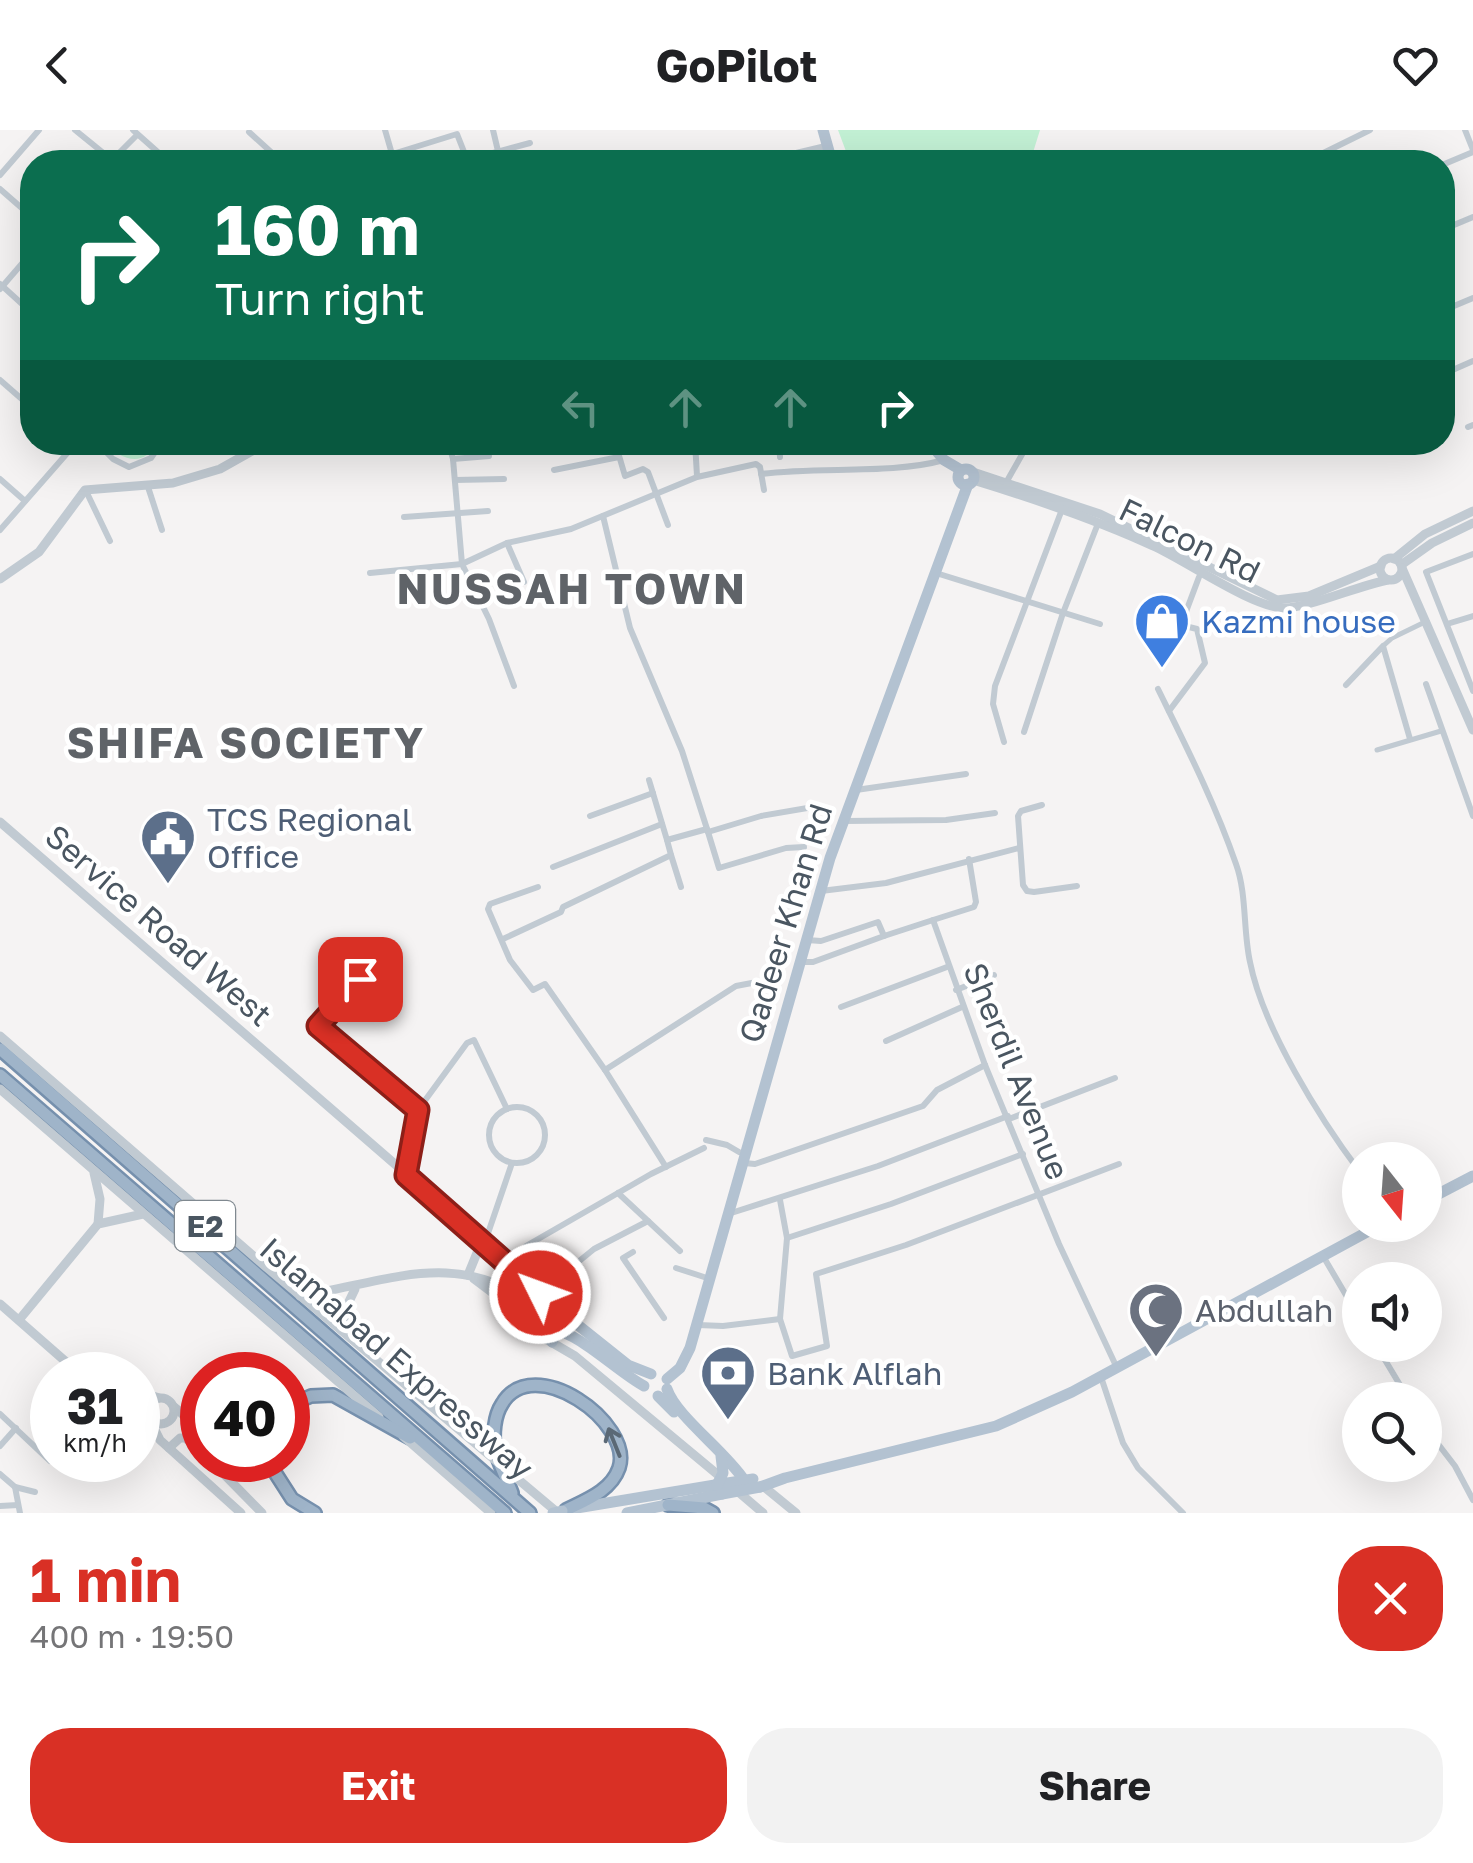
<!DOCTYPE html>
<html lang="en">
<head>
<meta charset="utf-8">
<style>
  body { margin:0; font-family:"Golos Text",sans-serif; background:#f2f2f2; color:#202124; height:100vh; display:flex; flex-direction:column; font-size:38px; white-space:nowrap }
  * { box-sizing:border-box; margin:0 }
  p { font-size:32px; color:#757577 }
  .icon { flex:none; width:55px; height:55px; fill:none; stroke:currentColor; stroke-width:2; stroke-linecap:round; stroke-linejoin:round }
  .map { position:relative; height:1383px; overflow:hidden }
  .sheet { display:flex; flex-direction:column; background:#fff; flex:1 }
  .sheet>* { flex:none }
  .hud { position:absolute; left:20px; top:20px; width:1435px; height:305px; border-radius:40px; box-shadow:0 10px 40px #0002; background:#0b6e4f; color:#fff; overflow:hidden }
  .needle { width:65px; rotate:163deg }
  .fabs { position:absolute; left:1342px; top:1012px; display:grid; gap:20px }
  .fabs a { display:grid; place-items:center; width:100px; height:100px; border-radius:50%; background:#fff; box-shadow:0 10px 40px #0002; font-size:50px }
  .speed { position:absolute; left:30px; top:1222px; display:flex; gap:20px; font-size:50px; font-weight:700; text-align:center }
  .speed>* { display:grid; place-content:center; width:130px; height:130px; border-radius:50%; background:#fff; box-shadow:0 10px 40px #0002; line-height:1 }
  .speed small { font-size:25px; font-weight:400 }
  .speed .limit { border:15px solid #d22; background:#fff; color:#111 }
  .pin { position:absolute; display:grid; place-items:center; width:85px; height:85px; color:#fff; margin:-42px; border-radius:20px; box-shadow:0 5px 15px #0006 }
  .me { position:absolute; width:110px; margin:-55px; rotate:312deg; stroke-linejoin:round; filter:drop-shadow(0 0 8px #0008) }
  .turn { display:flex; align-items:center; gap:35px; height:210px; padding:0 30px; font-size:45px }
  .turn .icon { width:130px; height:130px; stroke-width:2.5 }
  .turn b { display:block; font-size:70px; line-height:85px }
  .lanes { display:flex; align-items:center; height:95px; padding:0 30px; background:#0003; justify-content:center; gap:50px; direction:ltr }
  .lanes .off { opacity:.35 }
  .round { display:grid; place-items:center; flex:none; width:105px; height:105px; border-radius:40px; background:#f2f2f2 }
  .overview { display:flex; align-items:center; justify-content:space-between; height:170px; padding:0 30px }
  h1 { font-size:60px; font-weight:700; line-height:75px; color:#d93025 }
  .primary-button { display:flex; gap:20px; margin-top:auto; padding:20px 30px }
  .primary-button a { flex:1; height:115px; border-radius:40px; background:#d93025; color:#fff; font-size:40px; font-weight:700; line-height:115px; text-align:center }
  .primary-button a+a { background:#f2f2f2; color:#202124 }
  header { display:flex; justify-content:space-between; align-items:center; height:130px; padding:0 30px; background:#fff; font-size:45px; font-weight:700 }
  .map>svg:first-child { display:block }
  .green { fill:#c3f1d5 }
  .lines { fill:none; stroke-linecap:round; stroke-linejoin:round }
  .trunk-casing { stroke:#7690ad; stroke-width:16 }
  .pedestrian { stroke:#c1cad2; stroke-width:5 }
  .minor { stroke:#c1cad2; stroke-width:6 }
  .tertiary { stroke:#c1cad2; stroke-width:9 }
  .primary { stroke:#b3c2d1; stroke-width:11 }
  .trunk { stroke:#9fb4c9; stroke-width:11 }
  .primary-bridge { stroke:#b3c2d1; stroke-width:11 }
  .oneway { stroke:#5b6976 }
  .route-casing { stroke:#8d1f18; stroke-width:25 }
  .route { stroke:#d93025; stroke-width:18 }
  .labels { text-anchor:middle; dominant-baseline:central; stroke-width:9; stroke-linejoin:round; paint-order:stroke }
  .shield { fill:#fff; stroke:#808990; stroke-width:2.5 }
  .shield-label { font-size:30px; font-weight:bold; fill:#4a5661 }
  .street-label { font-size:32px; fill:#4a5661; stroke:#fff }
  .shop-label { font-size:32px; fill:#366cbe; stroke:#fff; text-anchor:start }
  .service-label { font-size:32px; fill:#4e5e75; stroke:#fff; text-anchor:start }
  .worship-label { font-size:32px; fill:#5b616d; stroke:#fff; text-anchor:start }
  .district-label { font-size:42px; font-weight:bold; letter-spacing:2.5px; fill:#5f6368; stroke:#fff }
</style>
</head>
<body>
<header><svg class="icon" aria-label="back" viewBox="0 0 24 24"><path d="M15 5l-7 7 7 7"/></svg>GoPilot<svg class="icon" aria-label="heart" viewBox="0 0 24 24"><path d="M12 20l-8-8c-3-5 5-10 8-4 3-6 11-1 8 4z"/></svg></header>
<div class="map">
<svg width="1473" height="1383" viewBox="0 0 1473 1383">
  <rect width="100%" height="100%" fill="#f5f3f3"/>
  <!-- green -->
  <g class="green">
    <path d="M838,0H1040L1030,32H850Z"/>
    <path d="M103,313H157C142,339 122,329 103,313Z"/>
  </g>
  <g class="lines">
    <!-- trunk casing -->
    <g class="trunk-casing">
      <g id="trunk">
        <path d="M0,919L530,1383"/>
        <path d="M0,945L505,1383"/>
        <path d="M288,1276L311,1266L333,1265L410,1308"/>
        <path d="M267,1330L292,1369L315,1383"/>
        <path d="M512,1363C507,1349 498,1334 495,1319C493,1305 494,1286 502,1274C533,1221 634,1293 619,1338C611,1361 586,1370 566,1380"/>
        <path d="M668,1375L704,1378L713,1383"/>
      </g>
    </g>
    <!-- pedestrian -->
    <g class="pedestrian">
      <path d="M1383,516L1392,508L1427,491"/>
      <path d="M1377,620L1441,601"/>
    </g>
    <!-- minor -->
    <g class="minor">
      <path d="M75,0L112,30"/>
      <path d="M133,0L169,32"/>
      <path d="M385,0L392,24"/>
      <path d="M493,0L498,21"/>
      <path d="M1465,0L1473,20"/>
      <path d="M249,2L282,32"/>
      <path d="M467,30L530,13"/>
      <path d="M110,32L137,5"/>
      <path d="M367,32L457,4L468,32"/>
      <path d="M1305,32L1370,0"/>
      <path d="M1442,35L1473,22"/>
      <path d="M0,45L39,0"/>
      <path d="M0,59L32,87"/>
      <path d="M1442,100L1473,87"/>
      <path d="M0,154L32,183"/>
      <path d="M0,159L32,122"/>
      <path d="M1442,181L1473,168"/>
      <path d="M1448,242L1473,231"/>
      <path d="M0,250L32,278"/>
      <path d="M1468,297L1473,295"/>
      <path d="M96,312L113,329L129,337L151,328L162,312"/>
      <path d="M448,312L453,329L462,434L507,413L571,399L697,347L756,334L760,337L764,360"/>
      <path d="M615,312L625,346L643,339L648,342L668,395"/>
      <path d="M695,312L697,346"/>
      <path d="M779,312L780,327"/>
      <path d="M827,312L828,317"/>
      <path d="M453,329L489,326"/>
      <path d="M554,340L619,327"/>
      <path d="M761,344C819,336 890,345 944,330"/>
      <path d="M0,349L25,371"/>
      <path d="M455,350L504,349"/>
      <path d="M1007,351L1029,312"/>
      <path d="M148,357L162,400"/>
      <path d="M86,361L110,411"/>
      <path d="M603,386L630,498L682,621L708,702L761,686L819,676"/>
      <path d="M404,387L488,381"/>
      <path d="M0,400L77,312"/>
      <path d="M507,413L524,452"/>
      <path d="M1473,424L1426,442L1473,561"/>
      <path d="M370,443L462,434L489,489L514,556"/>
      <path d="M936,443L1100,494"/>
      <path d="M1447,494L1473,486"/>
      <path d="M1426,554L1473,686"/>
      <path d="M1346,555L1383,516L1410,609"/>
      <path d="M1158,559C1186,616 1215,673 1236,734C1247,764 1243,801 1250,832C1263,898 1320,989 1360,1042"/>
      <path d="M1169,581L1205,533L1197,499L1181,495L1199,447"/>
      <path d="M1024,602L1063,483L1097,396"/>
      <path d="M1004,612L993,574L995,556L1061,382"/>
      <path d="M649,650L667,710"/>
      <path d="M856,660L966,644"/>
      <path d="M1042,675L1021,681L1018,686L1023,755L1027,761L1034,762L1077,756"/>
      <path d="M590,686L653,663"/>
      <path d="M844,691L946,690L995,683"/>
      <path d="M708,702L719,738L786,718L804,717"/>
      <path d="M671,725L681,757"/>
      <path d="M553,737L662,694"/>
      <path d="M538,757L490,774L488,779L510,830L533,860L545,854L605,940L666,1037"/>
      <path d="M821,761L886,753L1019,718"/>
      <path d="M933,790L974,777L976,772L969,729"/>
      <path d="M503,809L561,782L563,777L671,725L667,710L707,699"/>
      <path d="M807,810L821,811L878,792L884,806L933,790L985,935L1059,1114L1117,1238"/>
      <path d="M800,832H813L884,806"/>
      <path d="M956,860L994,845"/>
      <path d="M841,877L947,837"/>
      <path d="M312,892L418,980L407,1044"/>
      <path d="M318,897L361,849"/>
      <path d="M886,911L962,877"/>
      <path d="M605,940L736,856L757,852"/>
      <circle cx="517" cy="1005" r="28"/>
      <path d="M418,980L467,913L474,910L507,979"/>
      <path d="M1009,989L1115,948"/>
      <path d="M706,1010L727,1015L739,1022"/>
      <path d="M744,1033L755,1034L923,976L937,960L985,935"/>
      <path d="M618,1063L648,1091"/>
      <path d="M780,1070L787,1108L780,1189L792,1226L827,1216L816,1144L906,1115L1119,1034"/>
      <path d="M728,1084L878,1036L1008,986"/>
      <path d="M787,1108L891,1074L1023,1024"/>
      <path d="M485,1112L512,1033"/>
      <path d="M633,1122L623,1128L664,1188"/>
      <path d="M1323,1126L1360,1189"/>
      <path d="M513,1138L527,1126L526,1116L651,1044L704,1018"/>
      <path d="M676,1138L704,1147"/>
      <path d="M540,1163L594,1119L648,1091L680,1121"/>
      <path d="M698,1195L723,1196L780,1189"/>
      <path d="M1376,1215L1409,1270"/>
      <path d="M1101,1247L1123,1313L1138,1338L1183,1383"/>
      <path d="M0,1284L50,1331"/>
      <path d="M1425,1297L1455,1336L1473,1370"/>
      <path d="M0,1316L16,1298"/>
      <path d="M0,1344L15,1357L35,1362"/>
      <path d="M15,1357L20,1383"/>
      <path d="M0,1376L18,1375"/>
    </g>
    <!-- tertiary -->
    <g class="tertiary">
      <path d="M765,32L828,17"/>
      <path d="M973,342L1100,384L1277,470L1309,466L1381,436"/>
      <path d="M973,350C1035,369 1095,389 1153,416C1185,430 1253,478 1284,478C1311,477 1357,456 1388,450"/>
      <circle cx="1391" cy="439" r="11"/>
      <path d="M1394,429L1425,404L1473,381"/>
      <path d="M1401,435L1432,413L1473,393"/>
      <path d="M1402,438L1473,600"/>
      <path d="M0,449L39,422L85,360L173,353L220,339L268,312"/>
      <path d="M0,692L479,1107L554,1176L546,1183"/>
      <path d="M0,906L265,1136L558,1383"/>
      <path d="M0,959L379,1287"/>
      <path d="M94,1043L100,1069L98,1094"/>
      <path d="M468,1145L479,1118V1107"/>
      <path d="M474,1149L506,1173L520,1191"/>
      <path d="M300,1166C389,1152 457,1116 539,1178"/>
      <path d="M0,1174L81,1245"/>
      <circle cx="535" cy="1192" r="14"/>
      <path d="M19,1190L98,1094L143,1084"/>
      <path d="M539,1205L575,1226L723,1349"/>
      <path d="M352,1209L344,1182L355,1159"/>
      <path d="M138,1261L159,1268"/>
      <circle cx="161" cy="1281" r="13"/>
      <path d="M174,1277C189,1288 200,1302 202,1321"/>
      <path d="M138,1283L151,1292L160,1310L241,1383"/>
      <path d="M403,1306L491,1383"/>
      <path d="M169,1318L180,1308H185L202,1321"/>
      <path d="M210,1330L262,1383"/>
      <path d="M763,1356L796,1383"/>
      <path d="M735,1359L763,1383"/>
    </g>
    <!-- primary -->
    <g class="primary">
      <path d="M823,0L832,32"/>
      <path d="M929,312L944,330L961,340"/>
      <circle cx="966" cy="347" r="8"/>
      <path d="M1425,1071L1473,1046"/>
      <path d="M554,1176L628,1235L651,1244"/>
      <path d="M552,1212L556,1201C576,1201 622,1245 644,1256"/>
      <path d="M667,1249L680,1238L690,1218L830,728L968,354"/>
      <path d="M667,1259C676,1286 725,1321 744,1350"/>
      <path d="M658,1266L674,1282"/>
      <path d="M760,1357L785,1348L996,1296L1072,1262L1380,1095"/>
      <path d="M571,1379L715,1355"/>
      <path d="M627,1383L722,1364"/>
    </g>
    <!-- trunk -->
    <use href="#trunk" class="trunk"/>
    <!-- primary-bridge -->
    <g class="primary-bridge">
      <path d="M715,1355L753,1349"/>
      <path d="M717,1355L723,1343L721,1326"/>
      <path d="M722,1364L760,1357"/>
      <path d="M553,1383L562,1381"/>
    </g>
  </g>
  <!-- one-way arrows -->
  <defs><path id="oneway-shaft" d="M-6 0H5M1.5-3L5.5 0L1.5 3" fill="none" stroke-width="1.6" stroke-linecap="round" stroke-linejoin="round" transform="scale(2.5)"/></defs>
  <use class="oneway" href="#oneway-shaft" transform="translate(614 1312) rotate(-112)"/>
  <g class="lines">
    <!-- route casing -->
    <g class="route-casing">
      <path id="route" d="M360,849L318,896L418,980L406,1045L540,1163"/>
    </g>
    <!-- route -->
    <use href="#route" class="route"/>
  </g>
  <!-- icons -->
  <defs>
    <g id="shop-pin" transform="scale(2.875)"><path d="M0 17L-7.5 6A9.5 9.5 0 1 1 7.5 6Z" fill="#3f7fe0" stroke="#fff"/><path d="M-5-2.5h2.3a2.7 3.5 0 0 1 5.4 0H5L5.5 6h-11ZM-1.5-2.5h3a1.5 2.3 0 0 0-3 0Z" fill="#fff"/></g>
    <g id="civic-pin" transform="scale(2.875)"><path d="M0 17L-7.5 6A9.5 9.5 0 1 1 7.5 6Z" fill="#5c6f8a" stroke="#fff"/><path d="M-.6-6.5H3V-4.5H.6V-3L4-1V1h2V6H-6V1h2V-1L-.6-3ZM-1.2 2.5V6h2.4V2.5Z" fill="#fff"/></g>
    <g id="mosque-pin" transform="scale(2.875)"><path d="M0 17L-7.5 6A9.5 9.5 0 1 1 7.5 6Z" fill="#6b7280" stroke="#fff"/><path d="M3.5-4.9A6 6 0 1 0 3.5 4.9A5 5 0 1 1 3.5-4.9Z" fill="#fff"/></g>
    <g id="bank-pin" transform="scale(2.875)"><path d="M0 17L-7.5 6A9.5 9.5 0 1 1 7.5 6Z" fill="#5c6f8a" stroke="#fff"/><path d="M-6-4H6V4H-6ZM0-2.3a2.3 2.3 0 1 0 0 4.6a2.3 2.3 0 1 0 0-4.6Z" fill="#fff"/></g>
  </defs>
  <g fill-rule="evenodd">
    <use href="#shop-pin" x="1162" y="491"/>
    <use href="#civic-pin" x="168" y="707"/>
    <use href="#mosque-pin" x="1156" y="1180"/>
    <use href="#bank-pin" x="728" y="1243"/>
  </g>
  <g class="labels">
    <!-- shield labels -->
    <rect class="shield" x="175" y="1071" width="60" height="50" rx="8"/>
    <g class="shield-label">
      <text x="205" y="1096">E2</text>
    </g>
    <!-- street labels -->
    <g class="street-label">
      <text transform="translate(1190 410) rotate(26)">Falcon Rd</text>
      <text transform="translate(785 793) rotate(-73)">Qadeer Khan Rd</text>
      <text transform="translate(159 795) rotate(41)">Service Road West</text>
      <text transform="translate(1017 941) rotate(68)">Sherdil Avenue</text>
      <text transform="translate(397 1228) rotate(41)">Islamabad Expressway</text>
    </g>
    <!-- shop labels -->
    <g class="shop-label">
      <text x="1201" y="491">Kazmi house</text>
    </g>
    <!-- service labels -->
    <g class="service-label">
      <text x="207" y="689">TCS Regional<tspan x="207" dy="37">Office</tspan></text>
      <text x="767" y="1243">Bank Alflah</text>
    </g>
    <!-- worship labels -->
    <g class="worship-label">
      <text x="1195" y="1180">Abdullah</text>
    </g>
    <!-- district labels -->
    <g class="district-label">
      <text x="572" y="458">NUSSAH TOWN</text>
      <text x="246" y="612">SHIFA SOCIETY</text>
    </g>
  </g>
</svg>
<div class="fabs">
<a><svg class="needle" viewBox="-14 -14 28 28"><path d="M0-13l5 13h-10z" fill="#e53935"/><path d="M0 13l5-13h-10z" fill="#757577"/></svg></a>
<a><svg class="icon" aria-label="sound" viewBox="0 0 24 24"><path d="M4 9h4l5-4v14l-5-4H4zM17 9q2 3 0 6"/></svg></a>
<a><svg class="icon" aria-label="search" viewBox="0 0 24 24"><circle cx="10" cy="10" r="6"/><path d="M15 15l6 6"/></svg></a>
</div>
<div class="speed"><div>31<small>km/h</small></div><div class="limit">40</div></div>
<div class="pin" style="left:360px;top:849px;background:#d93025"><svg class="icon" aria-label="arrive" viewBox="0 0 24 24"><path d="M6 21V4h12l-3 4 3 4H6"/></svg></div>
<svg class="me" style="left:540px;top:1163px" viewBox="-20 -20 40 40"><circle r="17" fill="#d93025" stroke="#fff" stroke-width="3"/><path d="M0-11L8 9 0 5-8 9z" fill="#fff"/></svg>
<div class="hud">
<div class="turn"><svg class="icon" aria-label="right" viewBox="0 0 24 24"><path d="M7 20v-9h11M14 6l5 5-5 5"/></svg><div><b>160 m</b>Turn right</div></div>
<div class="lanes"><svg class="icon off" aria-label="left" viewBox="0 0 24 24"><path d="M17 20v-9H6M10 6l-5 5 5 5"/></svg><svg class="icon off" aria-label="ahead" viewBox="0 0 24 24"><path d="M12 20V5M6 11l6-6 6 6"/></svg><svg class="icon off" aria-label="ahead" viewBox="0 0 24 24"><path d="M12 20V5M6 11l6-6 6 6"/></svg><svg class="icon" aria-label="right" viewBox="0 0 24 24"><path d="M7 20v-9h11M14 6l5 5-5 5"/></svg></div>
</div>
</div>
<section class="sheet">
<div class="overview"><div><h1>1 min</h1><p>400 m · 19:50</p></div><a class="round" style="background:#d93025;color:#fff"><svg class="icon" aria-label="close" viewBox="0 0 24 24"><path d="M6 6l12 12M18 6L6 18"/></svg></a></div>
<div class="primary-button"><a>Exit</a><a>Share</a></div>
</section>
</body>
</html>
